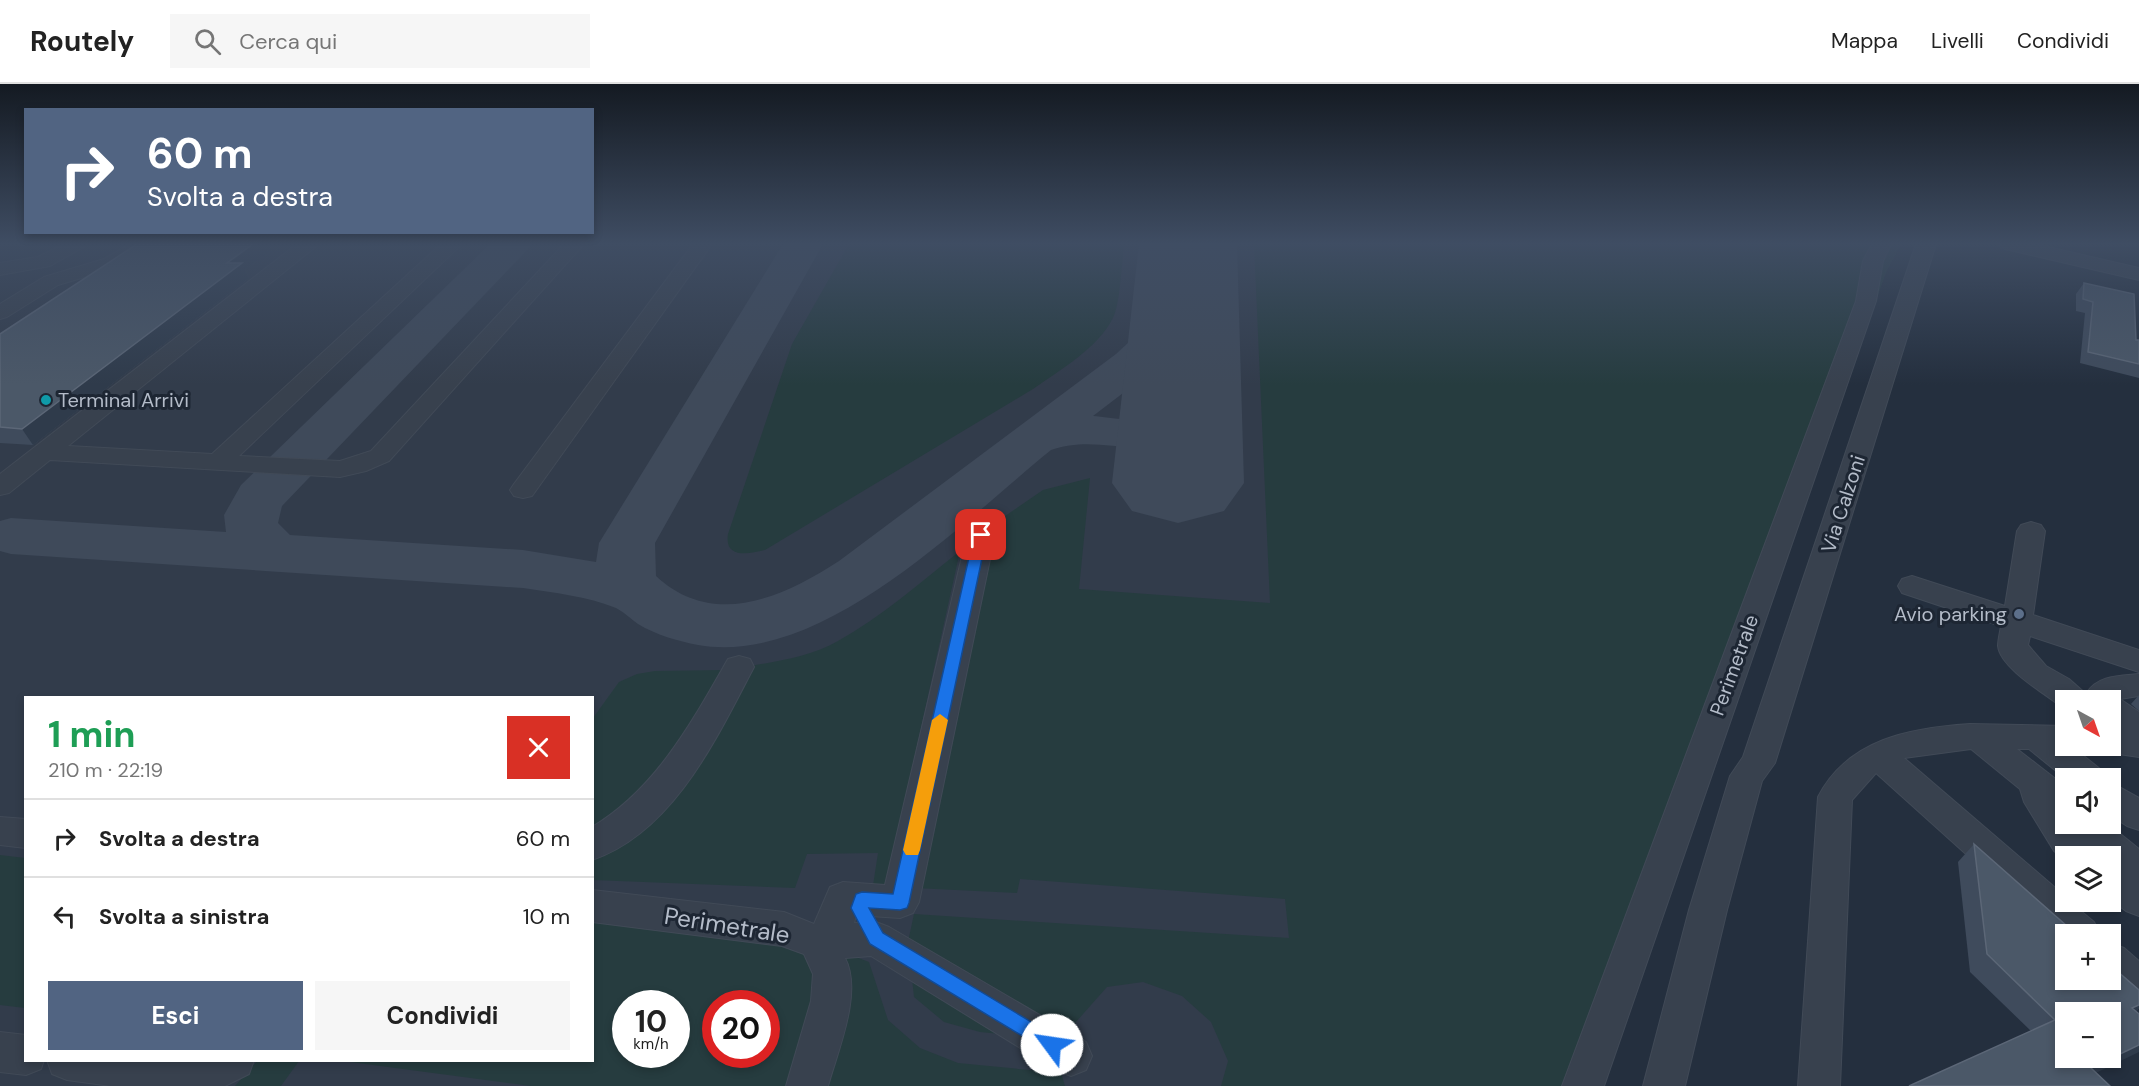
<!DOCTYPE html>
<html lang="it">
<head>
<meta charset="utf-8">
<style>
  body { margin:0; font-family:"DM Sans",sans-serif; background:#f6f6f6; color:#222; height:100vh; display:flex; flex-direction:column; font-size:22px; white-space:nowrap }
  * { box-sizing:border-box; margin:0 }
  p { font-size:20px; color:#767676 }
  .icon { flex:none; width:33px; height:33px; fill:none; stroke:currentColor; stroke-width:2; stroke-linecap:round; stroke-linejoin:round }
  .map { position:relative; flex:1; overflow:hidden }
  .drawer { position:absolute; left:24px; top:612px; width:570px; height:366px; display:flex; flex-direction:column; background:#fff; border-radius:0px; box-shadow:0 3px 9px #0003 }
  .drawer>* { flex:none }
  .top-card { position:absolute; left:24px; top:24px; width:570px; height:126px; border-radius:0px; box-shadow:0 3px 9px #0003; background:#516482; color:#fff; overflow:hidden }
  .needle { width:39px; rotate:140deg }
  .fabs { position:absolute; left:2055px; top:606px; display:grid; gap:12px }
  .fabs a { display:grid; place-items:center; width:66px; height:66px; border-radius:0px; background:#fff; box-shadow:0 3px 9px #0003; font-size:30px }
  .speed { position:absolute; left:612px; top:906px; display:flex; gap:12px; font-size:30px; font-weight:700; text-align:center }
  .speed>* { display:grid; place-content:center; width:78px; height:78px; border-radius:50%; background:#fff; box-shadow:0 3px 9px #0003; line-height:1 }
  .speed small { font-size:15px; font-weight:400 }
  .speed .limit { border:9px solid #d22; background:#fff; color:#111 }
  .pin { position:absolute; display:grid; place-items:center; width:51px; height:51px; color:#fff; margin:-26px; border-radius:12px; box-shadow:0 3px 9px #0006 }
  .me { position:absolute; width:66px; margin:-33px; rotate:301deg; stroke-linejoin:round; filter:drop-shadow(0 0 4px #0008) }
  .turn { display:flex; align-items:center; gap:21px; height:126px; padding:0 24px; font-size:27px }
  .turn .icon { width:78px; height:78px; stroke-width:2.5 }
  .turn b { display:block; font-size:42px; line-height:51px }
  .round { display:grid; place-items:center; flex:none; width:63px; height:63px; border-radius:0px; background:#f6f6f6 }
  .overview { display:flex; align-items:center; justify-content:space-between; height:102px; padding:0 24px }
  h1 { font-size:36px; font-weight:700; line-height:45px; color:#1e9e55 }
  .cta { display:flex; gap:12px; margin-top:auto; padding:12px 24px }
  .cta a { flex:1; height:69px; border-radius:0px; background:#516482; color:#fff; font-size:24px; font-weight:700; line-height:69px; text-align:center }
  .cta a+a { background:#f6f6f6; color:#222 }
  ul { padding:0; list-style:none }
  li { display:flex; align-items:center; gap:18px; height:78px; padding:0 24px; border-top:2px solid #e0e0e0 }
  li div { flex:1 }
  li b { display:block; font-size:22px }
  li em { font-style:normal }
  header { display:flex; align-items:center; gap:36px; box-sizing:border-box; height:84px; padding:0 30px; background:#fff; border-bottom:2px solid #e0e0e0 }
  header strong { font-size:28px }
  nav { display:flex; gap:33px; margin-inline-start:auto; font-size:21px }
  .search { width:420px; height:54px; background:#f6f6f6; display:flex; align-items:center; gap:15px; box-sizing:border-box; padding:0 21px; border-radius:0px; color:#767676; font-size:22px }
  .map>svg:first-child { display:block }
  .airport { fill:#323c4b; fill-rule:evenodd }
  .green { fill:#263c3f; fill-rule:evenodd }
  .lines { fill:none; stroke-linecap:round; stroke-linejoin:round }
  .taxiway { fill:#3f4a5a; fill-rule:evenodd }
  .runway { fill:#3f4a5a; fill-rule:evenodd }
  .minor-casing { stroke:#414a57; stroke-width:2 }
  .minor { fill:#38414e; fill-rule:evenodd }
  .wall { fill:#3f4b5c }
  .shaded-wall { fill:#2f3b4b }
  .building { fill:#4b5868; stroke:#5c6777; stroke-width:1.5; fill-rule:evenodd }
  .route { fill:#1a73e8; stroke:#114b97; stroke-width:1.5 }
  .slow { fill:#f59e0b }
  .culture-dot { fill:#0f9aa8; stroke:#1d2633; stroke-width:2 }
  .service-dot { fill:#5c6f8a; stroke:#1d2633; stroke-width:2 }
  .labels { text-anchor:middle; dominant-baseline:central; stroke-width:6; stroke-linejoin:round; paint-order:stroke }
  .poi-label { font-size:20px; fill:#b4bcc9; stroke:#1d2633; text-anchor:start }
  .street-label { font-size:20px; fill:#b4bcc9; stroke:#1d2633 }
  .near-street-label { font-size:24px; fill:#b4bcc9; stroke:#1d2633 }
</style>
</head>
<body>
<header>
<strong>Routely</strong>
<div class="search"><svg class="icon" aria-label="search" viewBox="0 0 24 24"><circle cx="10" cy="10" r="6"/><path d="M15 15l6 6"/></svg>Cerca qui</div>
<nav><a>Mappa</a><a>Livelli</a><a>Condividi</a></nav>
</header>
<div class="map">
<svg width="2139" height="1002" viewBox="0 0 2139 1002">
  <rect width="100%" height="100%" fill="#242f3e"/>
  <!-- airport -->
  <path class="airport" d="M0,160H1901L1886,188L1803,420L1602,1002H0ZM26,614H592V976H26ZM626,920H676V970H626ZM716,920H766V970H716Z"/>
  <!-- green -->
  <g class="green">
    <path d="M849,160H1124C1122,177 1120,221 1113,234C1097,265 1060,286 1033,305L765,466C749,470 724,475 728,450L792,260Z"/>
    <path d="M1254,160H1901L1886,188L1602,1002H1221L1228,977L1211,938L1182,912L1143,898L1107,903L1060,956L980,948L944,938L914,913L908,858L914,830L1289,854L1285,815L1020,795L1017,809L915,804L995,439L1043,406L1090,394L1079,505L1270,519Z"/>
    <path d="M960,467L885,806L872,808L878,769L807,770L795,804L593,796V776L604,769L750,582C779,577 812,572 838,557C881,533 921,498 960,467Z"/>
    <path d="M725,586L677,671L593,750V634L619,598L637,590L655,587Z"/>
    <path d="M0,771L25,774V924L0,921Z"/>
    <path d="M593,836L843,868L869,878L888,936L920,964L958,979L1061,989L1065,1002H531L343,977L592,976ZM626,920H676V970H626ZM716,920H766V970H716Z"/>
    <path d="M257,977H299L281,1002H235Z"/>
  </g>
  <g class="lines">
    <!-- taxiway -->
    <path class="taxiway" d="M490,160H533L282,422L278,439L290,451L523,466L596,478L599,459L783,160H823L655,459L656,492C713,545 782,514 839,477L1116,270L1141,247L1169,205L1184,201L1199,205L1205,214L1173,266L1148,290L1093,332C1107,333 1127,338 1140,333C1168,324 1154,303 1197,314L1204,324C1157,393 1110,345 1051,366C962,438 822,583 698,561C678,557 656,551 638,540C631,535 624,528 616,524C587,512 554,509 523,504L11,470L0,467V437L11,434L226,448L224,431L241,401Z"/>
    <!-- runway -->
    <path class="runway" d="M1139,160H1237L1244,399L1224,427L1178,439L1132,427L1112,399Z"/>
    <!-- minor casing -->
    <g class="minor-casing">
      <g id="minor">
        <path d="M64,160H89L50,182L0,191V179L38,173Z"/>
        <path d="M130,160H154L118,183L58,201L7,233L0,235V220L44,193L104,175Z"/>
        <path d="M297,160H319L68,362L212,370L441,160H462L239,372L340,377L371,367L564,160H584L389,377L366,387L340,393L50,376L9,409L0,411V390Z"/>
        <path d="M693,160H712L532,412L523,414L514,412L510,406L514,400Z"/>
        <path d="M1872,160H1891L1883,177L1876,217L1604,1002H1562L1856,217L1863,177Z"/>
        <path d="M1916,160H1936L1775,679L1762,697L1727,826L1685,1002H1643L1689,826L1730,692L1743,673Z"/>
        <path d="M1999,160H2035L2139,184V196L2001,164Z"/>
        <path d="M2031,438L2041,441L2045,447L2033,531L2139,566V588L2030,552L2028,561L2046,582L2069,595L2086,610C2097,591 2120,592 2139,590V612L2120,615L2139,628V673L2098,667L2096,662H2110V645L2118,646L2110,641V616H2066V625L2063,624C2047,611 2000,584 1998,562C1998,556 2000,548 2001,542L1902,509L1898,502L1902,495L1912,492L2005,522L2017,447L2021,441Z"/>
        <path d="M981,442L991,445L995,451L919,818L913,829L900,834L856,831L854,839L876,838L889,843L1086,958L1092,972L1086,986L1071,992L1056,986L871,872L845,874C863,908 838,966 828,1002H786L811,917L813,890L804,870L782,862L592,838V806L784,828L814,840L830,803L843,798L885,801L967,451L971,445Z"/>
        <path d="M739,572L750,575L754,583C717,653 674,748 592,776V743C656,705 692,638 728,575Z"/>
        <path d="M1970,640L2066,642V662H2079L2075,665L2100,685L2105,694L2066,695L2029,665H2017L2066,703V740H2108L2139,765V832L2126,827L2110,815V772H2066V776L2054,767L2024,718L2020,705L1971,665L1904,674L2066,813V818H2070L2094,838L2100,850H2066V860L1876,689L1852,716L1840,1002H1798L1818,713C1848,655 1910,644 1970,640Z"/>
        <path d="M2110,698L2139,714V746L2127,742L2110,731Z"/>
        <path d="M0,733L26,735V764L0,761Z"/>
        <path d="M2110,859L2124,864L2139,877V919L2125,914L2104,896H2110Z"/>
        <path d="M0,948L26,951V976H44L41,985L26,991L0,988Z"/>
        <path d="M47,976H254L249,990L225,1002H111L67,996L52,990Z"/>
      </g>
    </g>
    <!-- minor -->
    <use href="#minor" class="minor"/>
  </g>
  <!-- wall -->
  <g class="wall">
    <path d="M269,161L272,166L245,186L249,194L33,361L0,359V250Z"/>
    <path d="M2084,199L2136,256H2139V294L2080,279L2085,229L2076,227V210Z"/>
    <path d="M2139,611V627L2131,620Z"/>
    <path d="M1974,760L2139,906V924L2136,927L2031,947L1970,888L1958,778Z"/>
  </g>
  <!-- shaded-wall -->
  <g class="shaded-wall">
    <path d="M253,160H270L269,161L272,166L245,186L249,194L33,361L22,345L227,179Z"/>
    <path d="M2139,921V924L2129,933L2132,924Z"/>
    <path d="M2139,961V968L2071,1001L2091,984Z"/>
  </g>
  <!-- building -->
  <g class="building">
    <path d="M137,160H253L227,179H242L22,345L0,343V250Z"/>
    <path d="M2084,199L2134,210L2136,256H2139V280L2088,268L2093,218L2083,215Z"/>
    <path d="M1974,760L2076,850H2066V896H2110V881L2139,906V921L2132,924L2139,930V961L2091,984L2110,1002H1909L2055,936L1987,870ZM2066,928H2110V974H2066Z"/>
  </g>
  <!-- sky -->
  <linearGradient id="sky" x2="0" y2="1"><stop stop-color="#141a22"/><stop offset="0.53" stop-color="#3f4d63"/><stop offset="1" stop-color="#3f4d63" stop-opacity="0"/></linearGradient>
  <rect width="2139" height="301" fill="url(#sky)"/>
  <!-- route -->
  <path class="route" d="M981,447L987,451L909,819L907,824L900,826L869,824L883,849L1058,954L1061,961L1058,967L1052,970L870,860L851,824L856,810L862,808L893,810L974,451Z"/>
  <!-- slow -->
  <path class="slow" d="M940,630L948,636L920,766L918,771H906L903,766L932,636Z"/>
  <!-- markers -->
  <circle class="culture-dot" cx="46" cy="316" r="6"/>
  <circle class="service-dot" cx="2019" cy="530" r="6"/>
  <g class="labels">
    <!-- poi labels -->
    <g class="poi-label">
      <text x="58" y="316">Terminal Arrivi</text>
      <text x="2007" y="530" text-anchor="end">Avio parking</text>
    </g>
    <!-- street labels -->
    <g class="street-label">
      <text transform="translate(1843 420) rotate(-72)">Via Calzoni</text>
      <text transform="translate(1734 581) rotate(-70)">Perimetrale</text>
    </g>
    <!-- near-street labels -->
    <g class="near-street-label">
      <text transform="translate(727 841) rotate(9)">Perimetrale</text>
    </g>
  </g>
</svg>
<div class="fabs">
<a><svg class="needle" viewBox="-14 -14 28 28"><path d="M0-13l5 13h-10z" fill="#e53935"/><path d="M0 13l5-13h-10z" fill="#767676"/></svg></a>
<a><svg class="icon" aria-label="sound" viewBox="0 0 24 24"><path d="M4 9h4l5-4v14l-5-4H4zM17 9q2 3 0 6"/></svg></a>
<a><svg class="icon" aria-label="layers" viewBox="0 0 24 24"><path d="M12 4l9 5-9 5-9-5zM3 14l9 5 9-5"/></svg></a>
<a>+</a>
<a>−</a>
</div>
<div class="speed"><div>10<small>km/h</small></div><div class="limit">20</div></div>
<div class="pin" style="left:981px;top:451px;background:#d93025"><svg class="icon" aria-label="arrive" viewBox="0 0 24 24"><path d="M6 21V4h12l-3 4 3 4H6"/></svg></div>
<svg class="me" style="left:1052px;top:961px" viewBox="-20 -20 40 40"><circle r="19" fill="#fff"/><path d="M0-13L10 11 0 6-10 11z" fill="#1a73e8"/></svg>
<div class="top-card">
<div class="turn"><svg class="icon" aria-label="right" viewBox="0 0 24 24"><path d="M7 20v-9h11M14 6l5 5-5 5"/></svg><div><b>60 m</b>Svolta a destra</div></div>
</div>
<section class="drawer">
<div class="overview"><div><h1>1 min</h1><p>210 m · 22:19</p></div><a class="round" style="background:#d93025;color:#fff"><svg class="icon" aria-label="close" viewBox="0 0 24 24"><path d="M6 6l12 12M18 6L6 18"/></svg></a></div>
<ul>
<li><svg class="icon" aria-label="right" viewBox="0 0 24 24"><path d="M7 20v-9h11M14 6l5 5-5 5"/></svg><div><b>Svolta a destra</b></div><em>60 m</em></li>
<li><svg class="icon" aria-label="left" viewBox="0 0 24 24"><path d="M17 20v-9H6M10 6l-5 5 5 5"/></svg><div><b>Svolta a sinistra</b></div><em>10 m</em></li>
</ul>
<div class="cta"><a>Esci</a><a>Condividi</a></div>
</section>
</div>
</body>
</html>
